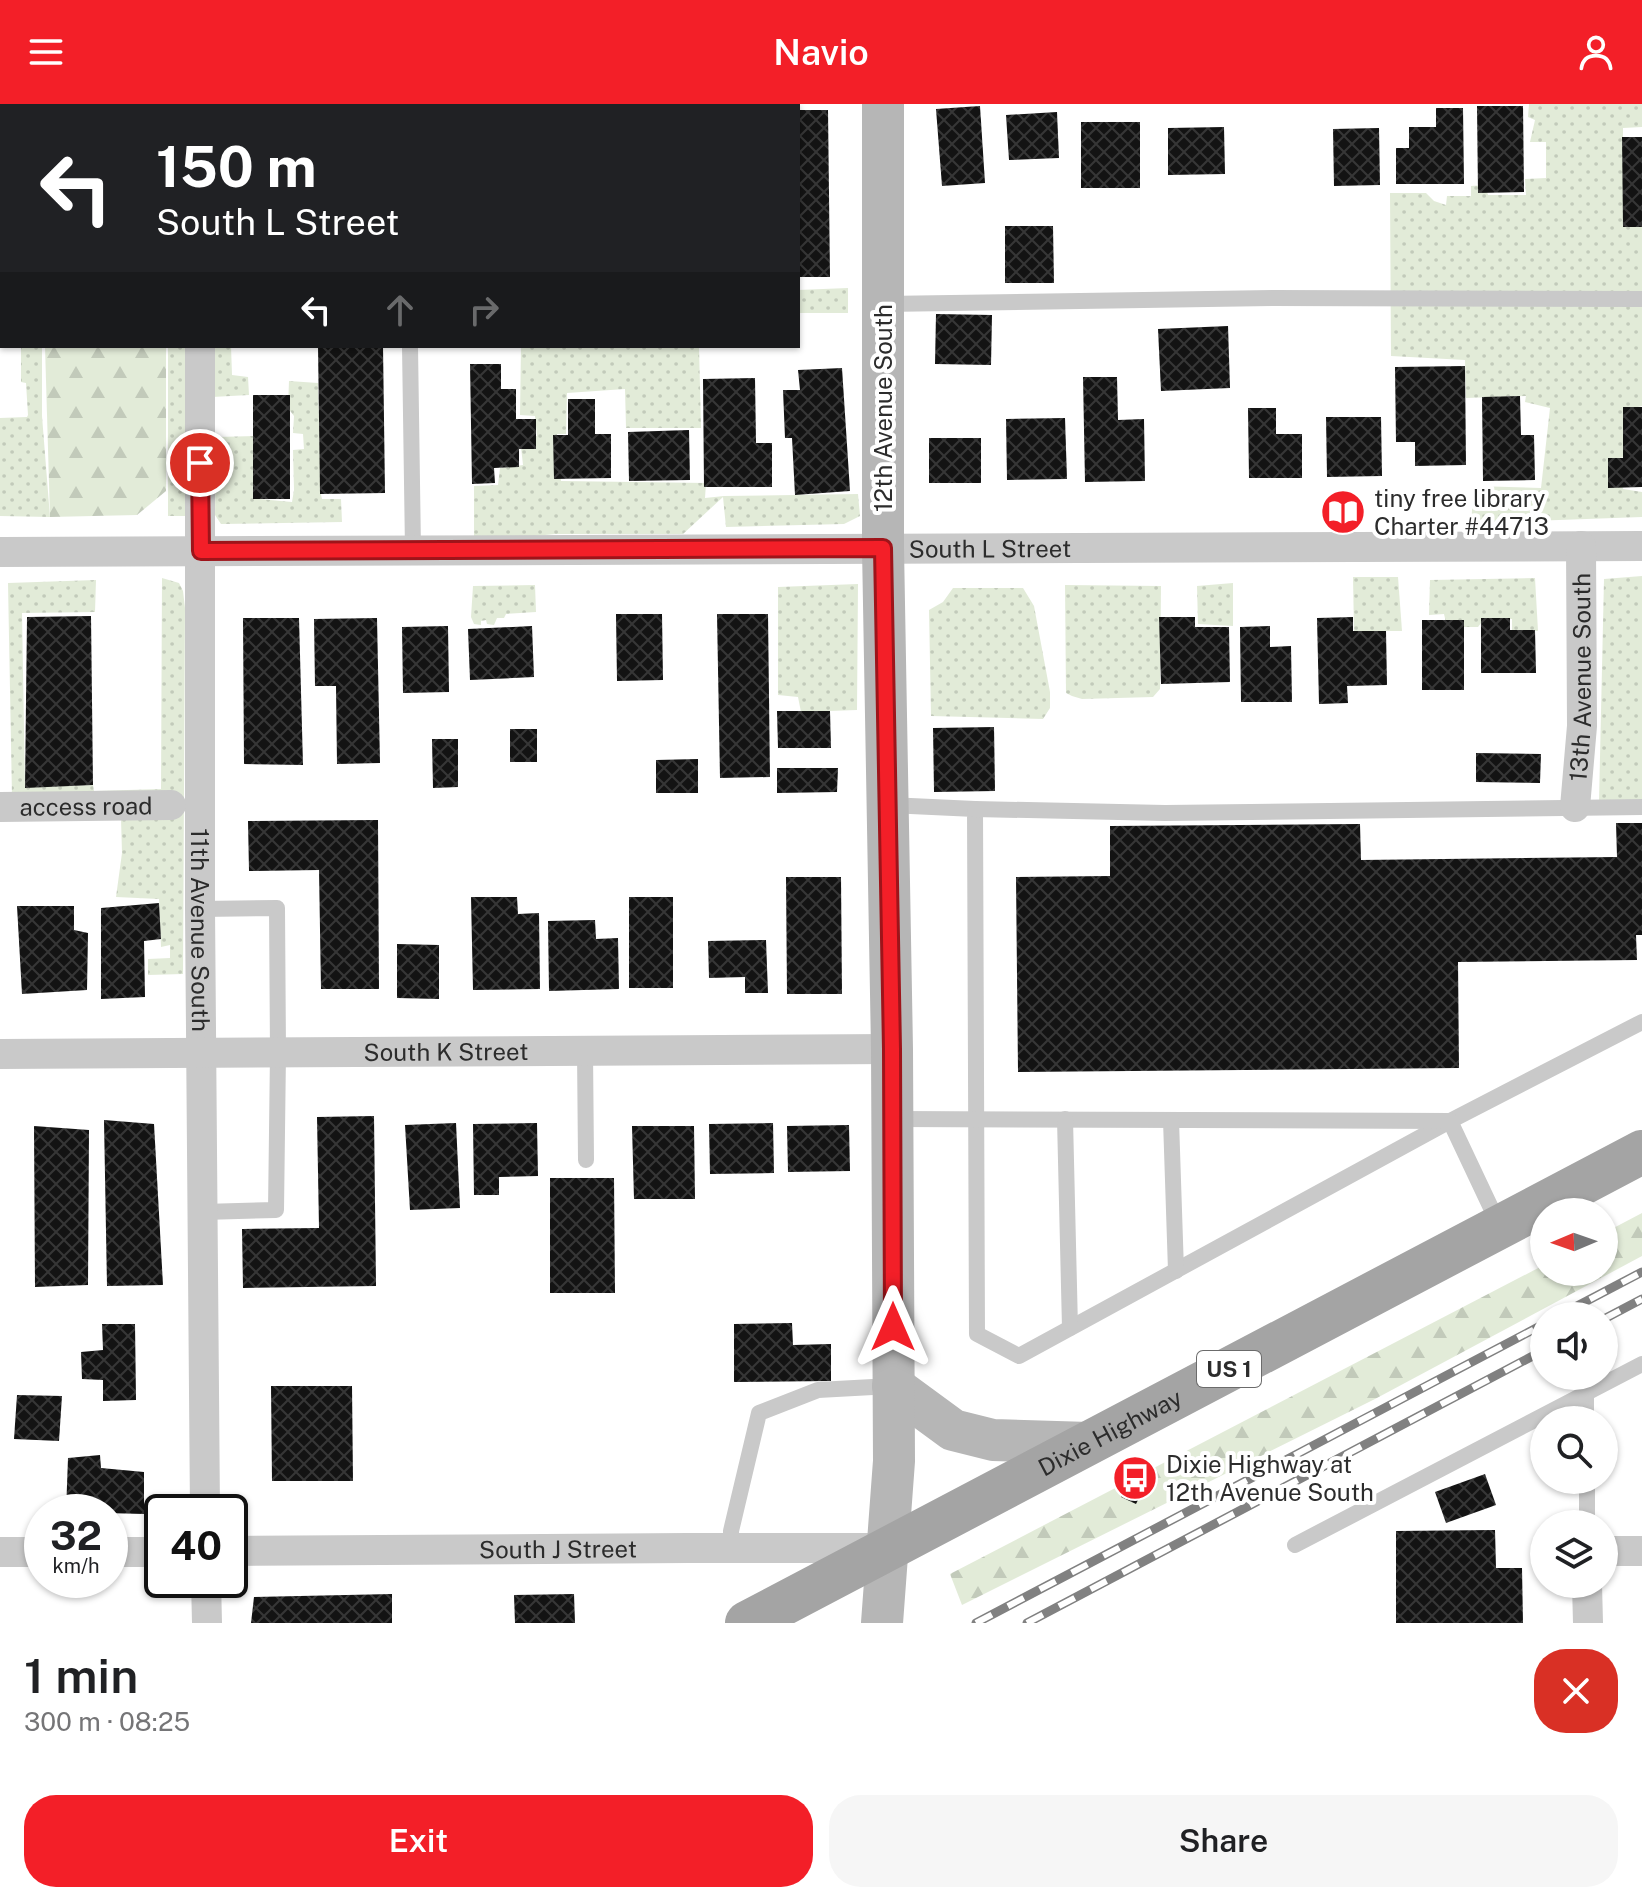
<!DOCTYPE html>
<html lang="en">
<head>
<meta charset="utf-8">
<style>
  body { margin:0; font-family:"Public Sans",sans-serif; background:#f6f6f6; color:#202124; height:100vh; display:flex; flex-direction:column; font-size:30px; white-space:nowrap }
  * { box-sizing:border-box; margin:0 }
  p { font-size:26px; color:#757577 }
  .icon { flex:none; width:44px; height:44px; fill:none; stroke:currentColor; stroke-width:2; stroke-linecap:round; stroke-linejoin:round }
  .map { position:relative; height:1519px; overflow:hidden }
  .panel { display:flex; flex-direction:column; background:#fff; flex:1 }
  .panel>* { flex:none }
  .guide { position:absolute; left:0px; top:0px; width:800px; height:244px; box-shadow:0 2px 6px #0004; background:#202124; color:#fff; overflow:hidden }
  .needle { width:52px; rotate:268deg }
  .controls { position:absolute; left:1530px; top:1094px; display:grid; gap:16px }
  .controls a { display:grid; place-items:center; width:88px; height:88px; border-radius:50%; background:#fff; box-shadow:0 2px 6px #0004; font-size:40px }
  .speed { position:absolute; left:24px; top:1390px; display:flex; gap:16px; font-size:40px; font-weight:700; text-align:center }
  .speed>* { display:grid; place-content:center; width:104px; height:104px; border-radius:50%; background:#fff; box-shadow:0 2px 6px #0004; line-height:1 }
  .speed small { font-size:20px; font-weight:400 }
  .speed .limit { border:4px solid #111; border-radius:12px; background:#fff; color:#111 }
  .pin { position:absolute; display:grid; place-items:center; width:68px; height:68px; color:#fff; margin:-34px; border:4px solid #fff; border-radius:50%; box-shadow:0 2px 8px #0007 }
  .me { position:absolute; width:88px; margin:-44px; rotate:0deg; stroke-linejoin:round; filter:drop-shadow(0 0 6px #0008) }
  .turn { display:flex; align-items:center; gap:28px; height:168px; padding:0 24px; font-size:36px }
  .turn .icon { width:104px; height:104px; stroke-width:2.5 }
  .turn b { display:block; font-size:56px; line-height:68px }
  .lanes { display:flex; align-items:center; height:76px; padding:0 24px; background:#0003; justify-content:center; gap:40px; direction:ltr }
  .lanes .off { opacity:.35 }
  .round { display:grid; place-items:center; flex:none; width:84px; height:84px; border-radius:32px; background:#f6f6f6 }
  .head { display:flex; align-items:center; justify-content:space-between; height:136px; padding:0 24px }
  h1 { font-size:48px; font-weight:600; line-height:60px }
  .button { display:flex; gap:16px; margin-top:auto; padding:16px 24px }
  .button a { flex:1; height:92px; border-radius:32px; background:#f31f28; color:#fff; font-size:32px; font-weight:600; line-height:92px; text-align:center }
  .button a+a { background:#f6f6f6; color:#202124 }
  header { display:flex; justify-content:space-between; align-items:center; height:104px; padding:0 24px; background:#f31f28; color:#fff; font-size:36px; font-weight:600 }
  .map>svg:first-child { display:block }
  .grass { fill:url(#grass-dots) }
  .forest { fill:url(#forest-firs) }
  .building { fill:url(#building-cross-hatch) }
  .lines { fill:none; stroke-linecap:round; stroke-linejoin:round }
  .lane { stroke:#c9c9c9; stroke-width:16 }
  .street { stroke:#c9c9c9; stroke-width:30 }
  .secondary { stroke:#b6b6b6; stroke-width:42 }
  .primary { stroke:#a4a4a4; stroke-width:44 }
  .rail-casing { stroke:#818181; stroke-width:9 }
  .rail { stroke:#fff; stroke-width:6; stroke-dasharray:18; stroke-linecap:butt }
  .route-casing { stroke:#9e141a; stroke-width:20 }
  .route { stroke:#f31f28; stroke-width:14 }
  .labels { text-anchor:middle; dominant-baseline:central; stroke-width:8; stroke-linejoin:round; paint-order:stroke }
  .shield { fill:#fff; stroke:#6b6b6b; stroke-width:2 }
  .shield-label { font-size:22px; font-weight:bold; fill:#2c2c2c }
  .street-label { font-size:24px; fill:#2c2c2c; stroke:#fff }
  .poi-label { font-size:24px; fill:#2c2c2c; stroke:#fff; text-anchor:start }
</style>
</head>
<body>
<header><svg class="icon" aria-label="menu" viewBox="0 0 24 24"><path d="M4 6h16M4 12h16M4 18h16"/></svg>Navio<svg class="icon" aria-label="person" viewBox="0 0 24 24"><circle cx="12" cy="8" r="4"/><path d="M4 21q1-7 8-7t8 7"/></svg></header>
<div class="map">
<svg width="1642" height="1519" viewBox="0 0 1642 1519">
  <defs>
    <pattern id="grass-dots" width="8" height="8" patternUnits="userSpaceOnUse" patternTransform="scale(2)"><rect width="8" height="8" fill="#e2ebd8"/><path d="M2 2h.1M6 6h.1" fill="none" stroke="#c2caba" stroke-width="1.8" stroke-linecap="round"/></pattern>
    <pattern id="forest-firs" width="22" height="20" patternUnits="userSpaceOnUse" patternTransform="scale(2)"><rect width="22" height="20" fill="#e2ebd8"/><path d="M5 1l3.5 6h-7zM16 11l3.5 6h-7z" fill="#c2caba"/></pattern>
    <pattern id="building-cross-hatch" width="8" height="8" patternUnits="userSpaceOnUse" patternTransform="scale(2)"><rect width="8" height="8" fill="#131313"/><path d="M0 0l8 8M0 8l8-8" fill="none" stroke="#363636"/></pattern>
  </defs>
  <rect width="100%" height="100%" fill="#fff"/>
  <!-- grass -->
  <g class="grass">
    <path d="M1529,0H1642V23L1623,24V122H1642V302L1630,305L1627,353L1618,354L1623,385L1642,388V413L1471,419L1474,382L1541,384L1550,304L1525,298L1526,292L1466,294L1465,256L1391,252L1390,89H1426L1434,97L1446,101L1447,92H1471V82L1485,81L1488,91H1526L1525,75L1546,74V38H1530L1535,16L1528,13Z"/>
    <path d="M848,184V209H798V186Z"/>
    <path d="M21,242H42V312L50,413L0,412V314L27,313L28,311L26,279L21,278Z"/>
    <path d="M168,242H186L188,412H168Z"/>
    <path d="M213,242H231L232,271L248,273L249,291L212,293Z"/>
    <path d="M521,242H699L701,324H626L625,285L567,289L566,330H557L561,377L706,379L705,394L724,392L858,390L860,412L844,420L726,423L723,393L683,430H555L474,438V382L498,381L500,364L523,361L520,334L537,332L535,312L520,311Z"/>
    <path d="M289,277L318,279L321,391L322,395H341L342,418L221,420L215,411L216,333L256,332L259,395L292,398L294,386L293,346L304,345L303,330L293,329L294,312L288,304Z"/>
    <path d="M1642,472V698H1599L1604,475Z"/>
    <path d="M1353,473H1398L1402,527H1354Z"/>
    <path d="M162,474L179,479L183,487L185,504L183,870L148,871V855L170,854V841L161,843L159,795L116,793L122,749L121,715L12,693L8,479L96,476L95,508L22,509L25,683L93,681L94,687L161,685Z"/>
    <path d="M1535,474L1538,527H1512V515H1484L1478,523H1447L1444,510L1429,511L1430,476Z"/>
    <path d="M1233,479V522L1198,520L1197,482Z"/>
    <path d="M858,480L857,606L801,608L798,593L778,591V483Z"/>
    <path d="M535,481L536,508L506,510L504,514H497L494,521L487,520L486,516L481,517V521L474,520L471,513L473,482Z"/>
    <path d="M1065,481L1161,482L1160,585L1153,593L1082,595L1072,592L1066,589Z"/>
    <path d="M953,484H1023L1034,502L1050,588V604L1043,615L931,612L929,506L943,498Z"/>
  </g>
  <!-- forest -->
  <g class="forest">
    <path d="M45,242H166V387L137,411L50,413Z"/>
    <path d="M1642,1109V1152L1375,1295L962,1501L950,1470L1544,1161V1168H1604V1129Z"/>
  </g>
  <!-- building -->
  <g class="building">
    <path d="M980,2L985,79L942,82L936,5Z"/>
    <path d="M1477,2H1523L1524,88L1478,89Z"/>
    <path d="M1436,4H1463L1464,80H1396V44H1409V23H1436Z"/>
    <path d="M798,6H828L830,173H798Z"/>
    <path d="M1057,8L1059,54L1009,56L1006,11Z"/>
    <rect x="1081" y="18" width="59" height="66"/>
    <path d="M1224,23L1225,70L1168,71V24Z"/>
    <path d="M1379,24L1380,81L1334,82L1333,25Z"/>
    <path d="M1622,33H1642V123H1623Z"/>
    <path d="M1005,122H1053L1054,179H1005Z"/>
    <path d="M936,210L992,211L991,261L935,260Z"/>
    <path d="M1228,222L1230,284L1161,287L1158,225Z"/>
    <path d="M318,242H383L385,389L320,390Z"/>
    <path d="M470,260H501V285H516V315H536V345H519V363L494,364L495,379L472,380Z"/>
    <path d="M1465,262L1466,361L1415,362V338H1396L1395,263Z"/>
    <path d="M842,264L850,387L795,391L792,334H785L783,286H800L798,266Z"/>
    <path d="M1083,273H1117L1118,316L1144,315L1145,377L1085,378Z"/>
    <path d="M755,274L756,339H772V383H704L703,275Z"/>
    <rect x="253" y="291" width="37" height="104"/>
    <path d="M1520,292L1521,331H1534L1535,376L1483,377L1482,293Z"/>
    <path d="M568,295H595V330H611V374L554,375L553,331H568Z"/>
    <path d="M1623,303H1642V383L1608,384V354H1623Z"/>
    <path d="M1248,304H1276V330H1302V374H1249Z"/>
    <path d="M1326,313H1381L1382,372L1327,373Z"/>
    <path d="M1065,314L1067,375L1007,376L1006,315Z"/>
    <path d="M689,326L690,376L629,377L628,328Z"/>
    <rect x="929" y="334" width="52" height="45"/>
    <path d="M616,510H662L663,576L617,577Z"/>
    <path d="M717,510H768L770,673L720,674Z"/>
    <path d="M91,512L93,681L25,684L27,513Z"/>
    <path d="M1159,513H1195V523H1229L1230,578L1161,580Z"/>
    <path d="M1353,513V527H1386L1387,581L1347,582L1348,599L1319,600L1317,514Z"/>
    <path d="M243,514H299L303,661L244,660Z"/>
    <path d="M377,514L380,659L337,660L336,582H315L314,515Z"/>
    <path d="M1481,514H1510V526H1535L1536,569H1481Z"/>
    <rect x="1422" y="516" width="42" height="70"/>
    <path d="M448,522L449,588L403,589L402,523Z"/>
    <path d="M532,522L534,573L470,576L468,525Z"/>
    <path d="M1270,522V543L1291,542L1292,598H1241L1240,523Z"/>
    <path d="M777,607H830L831,644H778Z"/>
    <path d="M994,623L995,687L934,688L933,624Z"/>
    <rect x="510" y="625" width="27" height="33"/>
    <path d="M432,635H458V683L433,684Z"/>
    <path d="M1476,649L1541,650L1540,679L1476,678Z"/>
    <path d="M698,655V689H656V656Z"/>
    <path d="M777,664H838L837,688L777,689Z"/>
    <path d="M378,716L379,885H321L319,766L249,767L248,717Z"/>
    <path d="M1616,719H1642V831H1636L1637,856L1458,858L1459,964L1018,968L1016,773L1110,772V722L1360,720L1361,756L1617,753Z"/>
    <path d="M786,773H841L842,890H787Z"/>
    <path d="M471,793H517L518,810L539,809L540,885L473,886Z"/>
    <rect x="629" y="793" width="44" height="91"/>
    <path d="M159,799L161,835L144,837L145,893L101,895V804Z"/>
    <path d="M17,802H74V826L88,829L87,886L22,890Z"/>
    <path d="M595,816L596,835L618,834L619,885L549,887L548,817Z"/>
    <path d="M766,836L768,889H745V873L709,874L708,837Z"/>
    <path d="M397,840L439,841V895L397,894Z"/>
    <path d="M374,1012L376,1182L243,1184L242,1125L319,1124L317,1013Z"/>
    <path d="M104,1016L154,1020L163,1181L107,1182Z"/>
    <path d="M456,1019L460,1104L410,1106L405,1021Z"/>
    <path d="M537,1019L538,1072L499,1073V1091H474L473,1020Z"/>
    <path d="M773,1019L774,1069L710,1070L709,1020Z"/>
    <path d="M849,1021L850,1067L788,1068L787,1022Z"/>
    <path d="M34,1022L89,1026L88,1181L35,1183Z"/>
    <path d="M632,1022H694L695,1095H634Z"/>
    <path d="M550,1074H614L615,1189H550Z"/>
    <path d="M792,1219L793,1241L831,1240V1277L734,1278V1220Z"/>
    <path d="M102,1220H135L136,1296L103,1297V1276L82,1275L81,1248L103,1246Z"/>
    <path d="M271,1282H352L353,1377H272Z"/>
    <path d="M17,1291L62,1292L59,1337L14,1335Z"/>
    <path d="M100,1351L101,1364L144,1368V1410L66,1408L68,1354Z"/>
    <path d="M1485,1370L1496,1401L1446,1419L1435,1388Z"/>
    <path d="M1128,1377L1144,1384L1136,1400L1121,1393Z"/>
    <path d="M1495,1426L1496,1464H1522L1523,1519H1396V1427Z"/>
    <path d="M392,1490V1519H251L254,1493Z"/>
    <path d="M574,1490L575,1519H515L514,1491Z"/>
  </g>
  <g class="lines">
    <!-- lane -->
    <g class="lane">
      <path d="M884,200L1272,194L1642,195"/>
      <path d="M410,242L413,446"/>
      <path d="M889,701L975,705L977,1230L1019,1252L1450,1017L1642,918"/>
      <path d="M975,705L1165,709L1642,703"/>
      <path d="M200,805L277,804L278,949L276,1106L203,1108"/>
      <path d="M585,947L586,1056"/>
      <path d="M894,1015L1450,1017L1500,1123"/>
      <path d="M1065,1015L1070,1224"/>
      <path d="M1171,1016L1176,1167"/>
      <path d="M1586,1289V1316"/>
      <path d="M1587,1376V1420"/>
      <path d="M1295,1441L1642,1260"/>
      <path d="M731,1444V1427L759,1309L818,1286L891,1282"/>
    </g>
    <!-- street -->
    <g class="street">
      <path d="M199,0V2"/>
      <path id="s1" d="M200,242V805L205,1408"/>
      <path id="s2" d="M0,448L1642,442"/>
      <path id="s3" d="M0,703L171,701"/>
      <path id="s4" d="M1575,703L1582,622L1581,442"/>
      <path id="s5" d="M0,950L892,945"/>
      <path id="s6" d="M230,1447L688,1444H880"/>
      <path d="M1604,1447H1642"/>
      <path d="M0,1448H42"/>
      <path d="M110,1448H162"/>
      <path d="M206,1476L207,1519"/>
      <path d="M1587,1480L1588,1519"/>
    </g>
    <!-- secondary -->
    <g class="secondary">
      <path d="M893,1282L953,1326L993,1336L1089,1339"/>
      <path d="M882,1519L894,1357L892,945L883,444V0"/>
    </g>
    <!-- primary -->
    <path class="primary" id="s7" d="M747,1519L1642,1048"/>
    <!-- rail casing -->
    <g class="rail-casing">
      <g id="rail">
        <path d="M1558,1212L1642,1168"/>
        <path d="M1604,1215L1642,1195"/>
        <path d="M976,1519L1544,1220"/>
        <path d="M1027,1519L1544,1246"/>
      </g>
    </g>
    <!-- rail -->
    <use href="#rail" class="rail"/>
  </g>
  <g class="lines">
    <!-- route casing -->
    <g class="route-casing">
      <path id="route" d="M200,359L201,447L883,444L892,945L893,1223"/>
    </g>
    <!-- route -->
    <use href="#route" class="route"/>
  </g>
  <!-- icons -->
  <defs>
    <g id="library-disc" transform="scale(2.3)"><circle r="9.5" fill="#f31f28" stroke="#fff"/><path d="M-6-4Q-3-5.5-.7-3.5V5Q-3 3-6 4ZM6-4Q3-5.5 .7-3.5V5Q3 3 6 4Z" fill="#fff"/></g>
    <g id="bus-disc" transform="scale(2.3)"><circle r="9.5" fill="#f31f28" stroke="#fff"/><path d="M-5-6H5V4H4V6H2V4H-2V6H-4V4H-5ZM-3.5-4V0h7V-4ZM-3.5 1.2v1.5H-2V1.2ZM2 1.2v1.5H3.5V1.2Z" fill="#fff"/></g>
  </defs>
  <g fill-rule="evenodd">
    <use href="#library-disc" x="1343" y="408"/>
    <use href="#bus-disc" x="1135" y="1374"/>
  </g>
  <g class="labels">
    <!-- shield labels -->
    <rect class="shield" x="1197" y="1247" width="64" height="36" rx="6"/>
    <g class="shield-label">
      <text x="1229" y="1265">US 1</text>
    </g>
    <!-- street labels -->
    <g class="street-label">
      <text transform="translate(883 304) rotate(-90)">12th Avenue South</text>
      <text stroke="none"><textPath href="#s2" startOffset="990">South L Street</textPath></text>
      <text stroke="none"><textPath href="#s4" startOffset="130">13th Avenue South</textPath></text>
      <text stroke="none"><textPath href="#s3" startOffset="86">access road</textPath></text>
      <text stroke="none"><textPath href="#s1" startOffset="584">11th Avenue South</textPath></text>
      <text stroke="none"><textPath href="#s5" startOffset="446">South K Street</textPath></text>
      <text stroke="none"><textPath href="#s7" startOffset="410">Dixie Highway</textPath></text>
      <text stroke="none"><textPath href="#s6" startOffset="328">South J Street</textPath></text>
    </g>
    <!-- poi labels -->
    <g class="poi-label">
      <text x="1374" y="394">tiny free library<tspan x="1374" dy="28">Charter #44713</tspan></text>
      <text x="1166" y="1360">Dixie Highway at<tspan x="1166" dy="28">12th Avenue South</tspan></text>
    </g>
  </g>
</svg>
<div class="controls">
<a><svg class="needle" viewBox="-14 -14 28 28"><path d="M0-13l5 13h-10z" fill="#e53935"/><path d="M0 13l5-13h-10z" fill="#757577"/></svg></a>
<a><svg class="icon" aria-label="sound" viewBox="0 0 24 24"><path d="M4 9h4l5-4v14l-5-4H4zM17 9q2 3 0 6"/></svg></a>
<a><svg class="icon" aria-label="search" viewBox="0 0 24 24"><circle cx="10" cy="10" r="6"/><path d="M15 15l6 6"/></svg></a>
<a><svg class="icon" aria-label="layers" viewBox="0 0 24 24"><path d="M12 4l9 5-9 5-9-5zM3 14l9 5 9-5"/></svg></a>
</div>
<div class="speed"><div>32<small>km/h</small></div><div class="limit">40</div></div>
<div class="pin" style="left:200px;top:359px;background:#d93025"><svg class="icon" aria-label="arrive" viewBox="0 0 24 24"><path d="M6 21V4h12l-3 4 3 4H6"/></svg></div>
<svg class="me" style="left:893px;top:1223px" viewBox="-20 -20 40 40"><path d="M0-17L14 15 0 8-14 15z" fill="#f31f28" stroke="#fff" stroke-width="4"/></svg>
<div class="guide">
<div class="turn"><svg class="icon" aria-label="left" viewBox="0 0 24 24"><path d="M17 20v-9H6M10 6l-5 5 5 5"/></svg><div><b>150 m</b>South L Street</div></div>
<div class="lanes"><svg class="icon" aria-label="left" viewBox="0 0 24 24"><path d="M17 20v-9H6M10 6l-5 5 5 5"/></svg><svg class="icon off" aria-label="ahead" viewBox="0 0 24 24"><path d="M12 20V5M6 11l6-6 6 6"/></svg><svg class="icon off" aria-label="right" viewBox="0 0 24 24"><path d="M7 20v-9h11M14 6l5 5-5 5"/></svg></div>
</div>
</div>
<section class="panel">
<div class="head"><div><h1>1 min</h1><p>300 m · 08:25</p></div><a class="round" style="background:#d93025;color:#fff"><svg class="icon" aria-label="close" viewBox="0 0 24 24"><path d="M6 6l12 12M18 6L6 18"/></svg></a></div>
<div class="button"><a>Exit</a><a>Share</a></div>
</section>
</body>
</html>
